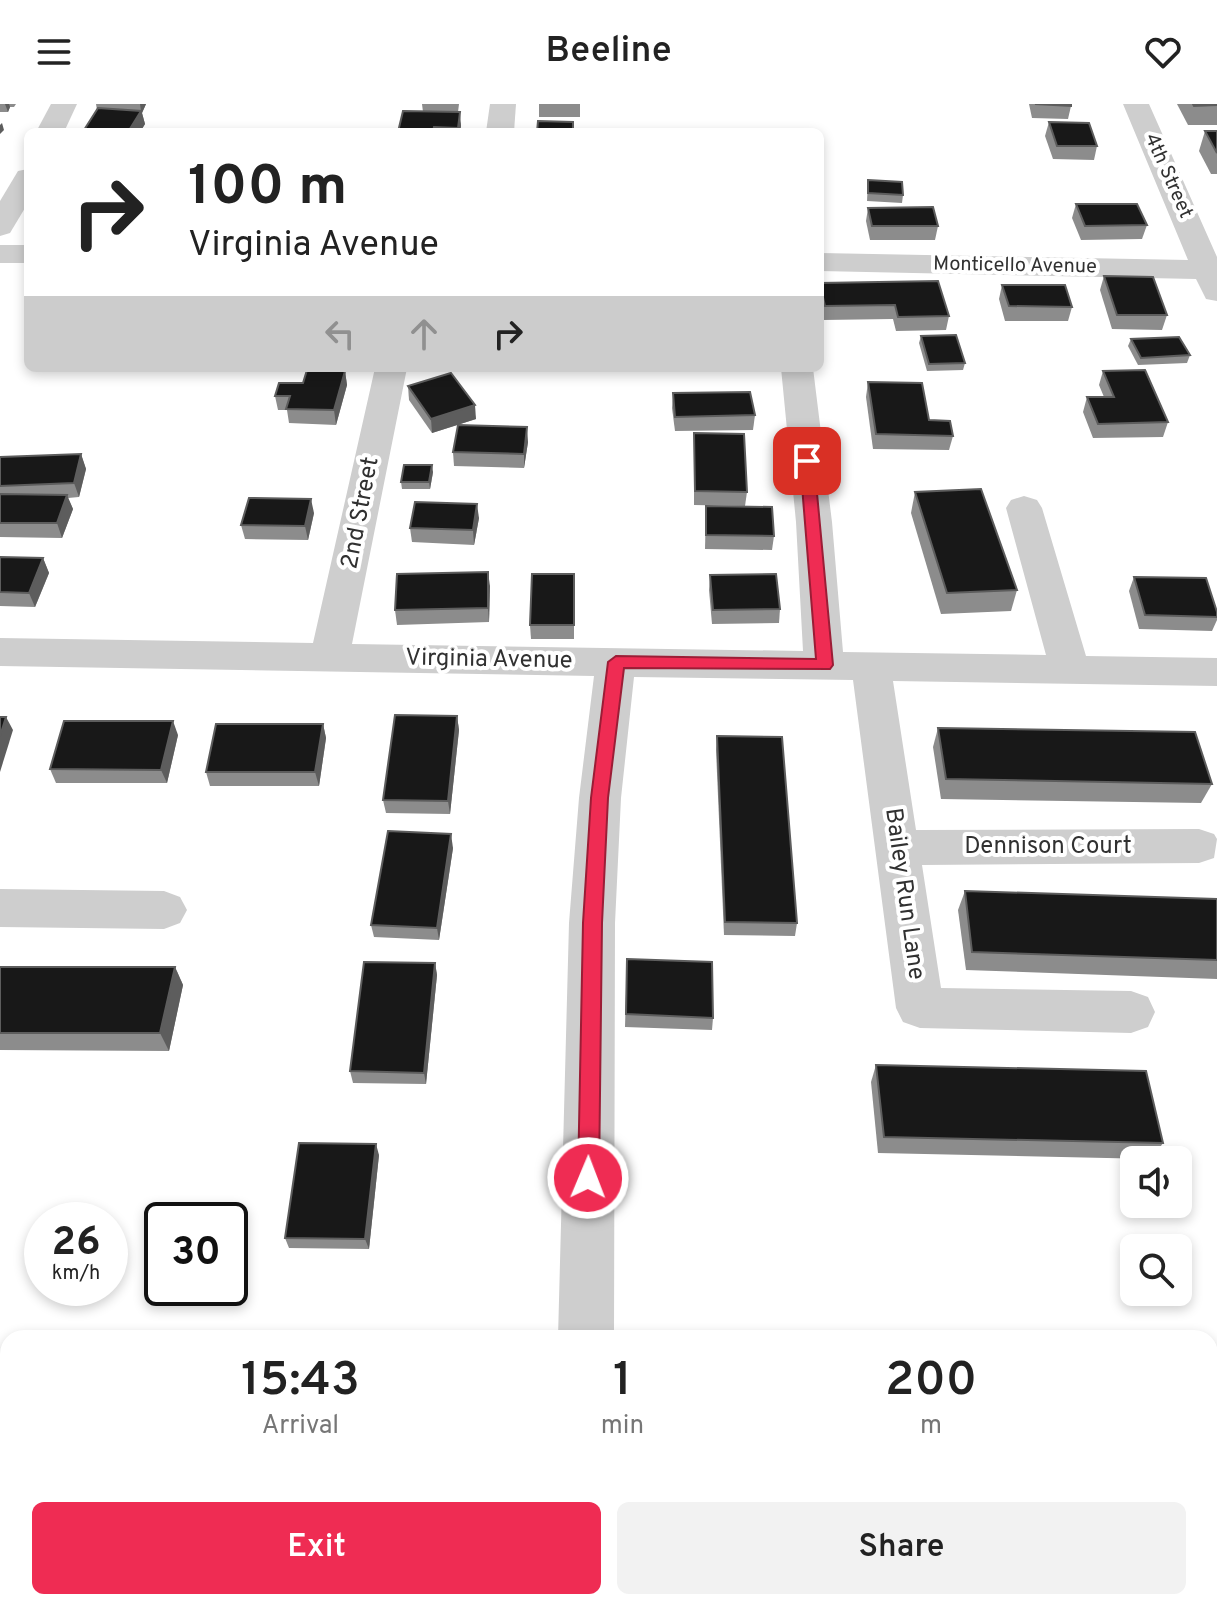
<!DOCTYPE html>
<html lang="en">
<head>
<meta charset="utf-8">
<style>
  body { margin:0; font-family:Overpass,sans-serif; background:#f2f2f2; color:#222; height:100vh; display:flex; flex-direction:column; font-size:30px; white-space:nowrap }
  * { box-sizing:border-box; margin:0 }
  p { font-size:26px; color:#767676 }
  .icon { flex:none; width:44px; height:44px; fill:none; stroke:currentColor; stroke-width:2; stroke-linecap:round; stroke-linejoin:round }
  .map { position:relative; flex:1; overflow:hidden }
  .details { position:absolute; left:0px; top:1226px; width:1218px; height:280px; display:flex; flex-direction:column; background:#fff; border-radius:24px 24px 0 0; box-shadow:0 4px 12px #0003 }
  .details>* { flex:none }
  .guide { position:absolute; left:24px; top:24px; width:800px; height:244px; border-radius:12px; box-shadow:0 4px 12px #0003; background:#fff; color:#222; overflow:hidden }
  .fabs { position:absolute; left:1120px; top:1042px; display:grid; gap:16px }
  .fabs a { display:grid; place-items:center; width:72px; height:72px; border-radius:12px; background:#fff; box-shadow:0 4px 12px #0003; font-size:40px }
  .speed { position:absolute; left:24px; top:1098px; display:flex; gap:16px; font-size:40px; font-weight:700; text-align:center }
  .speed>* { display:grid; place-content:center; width:104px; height:104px; border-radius:50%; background:#fff; box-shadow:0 4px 12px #0003; line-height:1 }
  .speed small { font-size:20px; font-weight:400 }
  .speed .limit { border:4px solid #111; border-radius:12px; background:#fff; color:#111 }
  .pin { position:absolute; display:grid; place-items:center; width:68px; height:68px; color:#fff; margin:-34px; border-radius:16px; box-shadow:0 4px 12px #0006 }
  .me { position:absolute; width:88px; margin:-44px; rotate:1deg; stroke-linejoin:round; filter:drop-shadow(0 0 6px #0008) }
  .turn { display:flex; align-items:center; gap:28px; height:168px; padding:0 32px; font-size:36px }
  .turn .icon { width:104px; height:104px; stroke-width:2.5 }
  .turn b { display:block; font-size:56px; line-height:68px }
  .lanes { display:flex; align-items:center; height:76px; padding:0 32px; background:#0003; justify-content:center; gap:40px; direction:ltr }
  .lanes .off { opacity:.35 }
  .eta { display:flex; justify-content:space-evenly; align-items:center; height:136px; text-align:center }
  .eta b { font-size:48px; font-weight:600; line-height:56px }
  .primary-button { display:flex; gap:16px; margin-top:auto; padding:16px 32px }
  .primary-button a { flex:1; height:92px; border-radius:12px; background:#ef2c53; color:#fff; font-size:32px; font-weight:600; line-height:92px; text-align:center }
  .primary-button a+a { background:#f2f2f2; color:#222 }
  header { display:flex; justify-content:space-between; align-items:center; height:104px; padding:0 32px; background:#fff; font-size:36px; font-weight:600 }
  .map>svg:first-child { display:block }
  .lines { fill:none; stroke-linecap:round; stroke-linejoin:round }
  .minor { fill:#cecece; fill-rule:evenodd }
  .wall { fill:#8c8c8c }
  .shaded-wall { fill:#5d5d5d }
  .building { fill:#181818; stroke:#5d5d5d; stroke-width:2 }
  .route { fill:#ef2c53; stroke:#9b1d36; stroke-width:2 }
  .labels { text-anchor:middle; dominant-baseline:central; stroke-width:8; stroke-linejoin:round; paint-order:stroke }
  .far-street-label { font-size:20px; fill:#313131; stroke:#fff }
  .street-label { font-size:24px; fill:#313131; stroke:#fff }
</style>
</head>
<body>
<header><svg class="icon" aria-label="menu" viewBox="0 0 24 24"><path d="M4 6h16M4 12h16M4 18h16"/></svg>Beeline<svg class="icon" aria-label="heart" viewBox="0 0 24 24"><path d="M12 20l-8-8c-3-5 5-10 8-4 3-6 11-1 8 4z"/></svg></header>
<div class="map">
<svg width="1217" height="1506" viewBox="0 0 1217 1506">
  <rect width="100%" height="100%" fill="#fff"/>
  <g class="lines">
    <!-- minor -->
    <g class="minor">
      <path d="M51,0H77L64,28H36Z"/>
      <path d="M490,0H516L514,28H486Z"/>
      <path d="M1123,0H1149L1217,153V197L1206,195L1196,175L820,167V149L1188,156Z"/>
      <path d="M28,65V99L10,129L0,132V97L18,67Z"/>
      <rect x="0" y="141" width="28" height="18"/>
      <path d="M375,264H407L352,540L803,547L796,418L781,264H813L832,418L843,548L1046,551L1006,404L1011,396L1024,392L1037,396L1042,404L1086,552L1217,554V582L893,577L916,726L1199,725L1214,730L1217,735L1214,754L1199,759L922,761L941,884L1131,887L1148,893L1155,908L1148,923L1131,929L920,924L903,918L896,904L853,576L634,573L621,694L615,819L614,1234H558L569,819L579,694L594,572L0,562V534L313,539Z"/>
      <path d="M0,785L164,787L180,793L187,806L180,819L164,825L0,823Z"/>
      <rect x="551" y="1498" width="62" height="8"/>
    </g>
  </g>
  <!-- wall -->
  <g class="wall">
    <path d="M0,0H16L14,3H10L8,8H0Z"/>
    <path d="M96,0H146L142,9L145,20L140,28H84V26L97,6Z"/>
    <path d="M422,0H459L458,8L461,22L460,28H398L423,8Z"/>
    <rect x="539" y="0" width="41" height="13"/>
    <path d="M1029,0H1071V2L1068,15L1032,14Z"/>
    <path d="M1177,0H1217V21H1188Z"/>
    <path d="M1049,18L1097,42L1094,56L1053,55L1045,32Z"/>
    <path d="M1205,27H1217V70H1211L1199,47Z"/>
    <path d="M868,76L903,91L902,99L867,97Z"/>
    <path d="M1076,100L1147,121L1142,135L1081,136L1072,114Z"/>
    <path d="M868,104L938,122L935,136H870L866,117Z"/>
    <path d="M1104,172L1167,211L1162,226L1112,225L1100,186Z"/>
    <path d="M820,179L949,212L946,226L896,227L893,215L823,216L820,204Z"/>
    <path d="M1002,181L1072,203L1068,217H1005L999,195Z"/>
    <path d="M921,232L965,259L963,266L927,267L919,239Z"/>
    <path d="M1131,235L1190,251L1187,259L1138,261L1128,242Z"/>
    <path d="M345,267L347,281L336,321L289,319L287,306H278L275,292L303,279Z"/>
    <path d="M1103,267L1168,318L1163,333L1093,334L1083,308L1087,293H1104L1099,281Z"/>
    <path d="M868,278L953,332L949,346L873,345L866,293Z"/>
    <path d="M408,282L476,315L432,329L409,296Z"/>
    <path d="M673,289L755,311L753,326L675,327L672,304Z"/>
    <path d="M694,329L747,388L745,402L694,401Z"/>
    <path d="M528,338L524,364L454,362L453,348Z"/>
    <path d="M81,350L86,365L79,393L68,394L73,405L62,434L0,433V353Z"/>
    <path d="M433,368L430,385H402L401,378Z"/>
    <path d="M915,388L1017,486L1011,507L941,510L911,409Z"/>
    <path d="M706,402L774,432L772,446L705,445Z"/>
    <path d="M314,409L308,436L245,435L241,421Z"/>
    <path d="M479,414L474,441L412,438L410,424Z"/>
    <path d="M0,453L43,454L49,469L35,503L0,502Z"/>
    <path d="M574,470V535H531L530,521Z"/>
    <path d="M710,471L780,505L779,519L712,520L709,486Z"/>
    <path d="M1134,473L1217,508V516L1212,527L1139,525L1129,487Z"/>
    <path d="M490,482L489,518L397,521L395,506Z"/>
    <path d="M457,612L459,626L450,710L386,709L383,696Z"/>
    <path d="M323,620L326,634L319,682H210L206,668Z"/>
    <path d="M938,624L1212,680L1201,699L941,695L933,643Z"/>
    <path d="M178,631L167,679H56L50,665Z"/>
    <path d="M717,632L797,819L795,832L724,831L716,646Z"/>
    <path d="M453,744L439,836L374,833L371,821Z"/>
    <path d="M965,787L1217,795V875L966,866L958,806Z"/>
    <path d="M627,855L713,914L712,926L625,923Z"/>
    <path d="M435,859L437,871L426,980L353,979L350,967Z"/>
    <path d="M0,863H175L183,881L169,947L0,946Z"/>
    <path d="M876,961L1163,1039L1152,1055L878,1049L871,978Z"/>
    <path d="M379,1051L369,1145L289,1144L285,1134Z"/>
    <path d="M1217,1393V1425L1210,1398Z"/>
  </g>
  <!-- shaded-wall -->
  <g class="shaded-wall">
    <path d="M5,0H9L10,3L8,8Z"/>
    <path d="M140,0H146L142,9L145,20L140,28H128L141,7Z"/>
    <path d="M460,8L461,22L460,28H458Z"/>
    <path d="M2,19L4,26L0,30V21Z"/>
    <path d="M345,267L347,281L336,321L334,306Z"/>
    <path d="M475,301L476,315L432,329L431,315Z"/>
    <path d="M527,323L528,338L524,364V350Z"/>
    <path d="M81,350L86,365L79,393L74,379Z"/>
    <path d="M432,361L433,368L430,385L429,378Z"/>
    <path d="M67,391L73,405L62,434L57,419Z"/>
    <path d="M311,395L314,409L308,436L305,422Z"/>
    <path d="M477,400L479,414L474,441L473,426Z"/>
    <path d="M43,454L49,469L35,503L29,489Z"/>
    <path d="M488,468L490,482L489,518L488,504Z"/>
    <path d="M457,612L459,626L450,710L448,697Z"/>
    <path d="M6,613L13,626L0,668V632Z"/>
    <path d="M173,617L178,631L167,679L161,666Z"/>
    <path d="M323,620L326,634L319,682L315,668Z"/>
    <path d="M451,730L453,744L439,836L437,824Z"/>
    <path d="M435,859L437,871L426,980L424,969Z"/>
    <path d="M175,863L183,881L169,947L160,929Z"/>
    <path d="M376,1040L379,1051L369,1145L365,1135Z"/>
  </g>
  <!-- building -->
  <g class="building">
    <path d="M1035,0H1071V2Z"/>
    <path d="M1193,0H1217V1L1194,2Z"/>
    <path d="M98,4L141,7L128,28L84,26Z"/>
    <path d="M403,7L460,8L458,24L434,23L433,28H398Z"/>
    <path d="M538,17L573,18V28H537Z"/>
    <path d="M1049,18L1089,19L1097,42H1057Z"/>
    <path d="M1205,27H1217V49Z"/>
    <path d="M868,76L902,78L903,91L868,89Z"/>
    <path d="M1076,100H1137L1147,121L1085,122Z"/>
    <path d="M933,103L938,122H872L868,104Z"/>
    <path d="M1104,172L1153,173L1167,211H1117Z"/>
    <path d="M938,177L949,212L898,213L895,201L825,202L820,181V179Z"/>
    <path d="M1002,181H1065L1072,203L1009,202Z"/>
    <path d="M956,231L965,259L929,260L921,232Z"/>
    <path d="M1179,233L1190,251L1141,254L1131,235Z"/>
    <path d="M307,266L345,267L334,306L286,305L290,292H275L279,279H303Z"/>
    <path d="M1145,266L1168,318L1098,320L1087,293H1114L1103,267Z"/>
    <path d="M451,269L475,301L431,315L408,282Z"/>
    <path d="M868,278L922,279L929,316L950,317L953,332L876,330Z"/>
    <path d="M750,288L755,311L675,313L673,289Z"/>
    <path d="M458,321L527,323L524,350L453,348Z"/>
    <path d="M694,329L744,330L747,388L695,387Z"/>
    <path d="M81,350L74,379L0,382V353Z"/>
    <path d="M404,361H432L429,378H401Z"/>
    <path d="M981,385L1017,486L947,489L915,388Z"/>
    <path d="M0,390L67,391L57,419H0Z"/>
    <path d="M249,394L311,395L305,422L241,421Z"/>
    <path d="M415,398L477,400L473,426L410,424Z"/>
    <path d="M706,402L772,403L774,432L706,431Z"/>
    <path d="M0,453L43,454L29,489L0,488Z"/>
    <path d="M488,468V504L395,506L397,470Z"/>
    <path d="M532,470H574V521H530Z"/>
    <path d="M776,470L780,505L713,506L710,471Z"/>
    <path d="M1134,473L1206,474L1217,508V513L1145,511Z"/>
    <path d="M395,611L457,612L448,697L383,696Z"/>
    <path d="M0,613H6L0,632Z"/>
    <path d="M64,617H173L161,666L50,665Z"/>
    <path d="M216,620H323L315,668H206Z"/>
    <path d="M938,624L1195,628L1212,680L946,675Z"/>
    <path d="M717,632L782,633L797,819L725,818Z"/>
    <path d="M388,727L451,730L437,824L371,821Z"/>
    <path d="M965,787L1217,795V856L972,848Z"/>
    <path d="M627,855L712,858L713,914L626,910Z"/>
    <path d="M364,858L435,859L424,969L350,967Z"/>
    <path d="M0,863H175L160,929H0Z"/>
    <path d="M876,961L1146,967L1163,1039L884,1033Z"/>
    <path d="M299,1039L376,1040L365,1135L285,1134Z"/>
    <path d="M355,1498H466L468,1506H356Z"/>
  </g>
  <!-- route -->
  <path class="route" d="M807,352L814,357L833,561L830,565L624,564L608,694L602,819L599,1074L596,1081L588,1084L581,1081L578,1074L583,819L591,694L608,558L616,552L816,555L800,357Z"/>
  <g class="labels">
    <!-- far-street labels -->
    <g class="far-street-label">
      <text transform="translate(1168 72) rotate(66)">4th Street</text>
      <text transform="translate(1015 162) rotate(1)">Monticello Avenue</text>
    </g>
    <!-- street labels -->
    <g class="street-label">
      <text transform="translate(361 409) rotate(-79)">2nd Street</text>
      <text transform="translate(489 556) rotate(1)">Virginia Avenue</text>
      <text x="1048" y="743">Dennison Court</text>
      <text transform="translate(904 790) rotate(82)">Bailey Run Lane</text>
    </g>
  </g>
</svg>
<div class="fabs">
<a><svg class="icon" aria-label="sound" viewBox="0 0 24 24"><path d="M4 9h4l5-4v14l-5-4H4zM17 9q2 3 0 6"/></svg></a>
<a><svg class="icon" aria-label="search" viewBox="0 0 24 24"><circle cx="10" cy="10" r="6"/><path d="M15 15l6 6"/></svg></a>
</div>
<div class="speed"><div>26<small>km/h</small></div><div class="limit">30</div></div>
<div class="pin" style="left:807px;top:357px;background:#d93025"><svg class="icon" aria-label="arrive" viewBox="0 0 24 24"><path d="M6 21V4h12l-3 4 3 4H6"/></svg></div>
<svg class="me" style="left:588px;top:1074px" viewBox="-20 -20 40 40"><circle r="17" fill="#ef2c53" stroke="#fff" stroke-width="3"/><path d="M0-11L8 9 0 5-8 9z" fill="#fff"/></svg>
<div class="guide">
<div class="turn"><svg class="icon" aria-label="right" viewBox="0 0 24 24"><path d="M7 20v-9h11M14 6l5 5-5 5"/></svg><div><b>100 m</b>Virginia Avenue</div></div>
<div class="lanes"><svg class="icon off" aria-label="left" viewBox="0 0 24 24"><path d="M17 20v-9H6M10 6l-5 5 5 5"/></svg><svg class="icon off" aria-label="ahead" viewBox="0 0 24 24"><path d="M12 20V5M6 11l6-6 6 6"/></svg><svg class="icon" aria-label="right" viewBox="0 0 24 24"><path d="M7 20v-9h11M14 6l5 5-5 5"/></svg></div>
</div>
<section class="details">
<div class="eta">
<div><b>15:43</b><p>Arrival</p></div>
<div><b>1</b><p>min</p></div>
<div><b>200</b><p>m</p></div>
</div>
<div class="primary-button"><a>Exit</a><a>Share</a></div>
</section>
</div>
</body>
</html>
